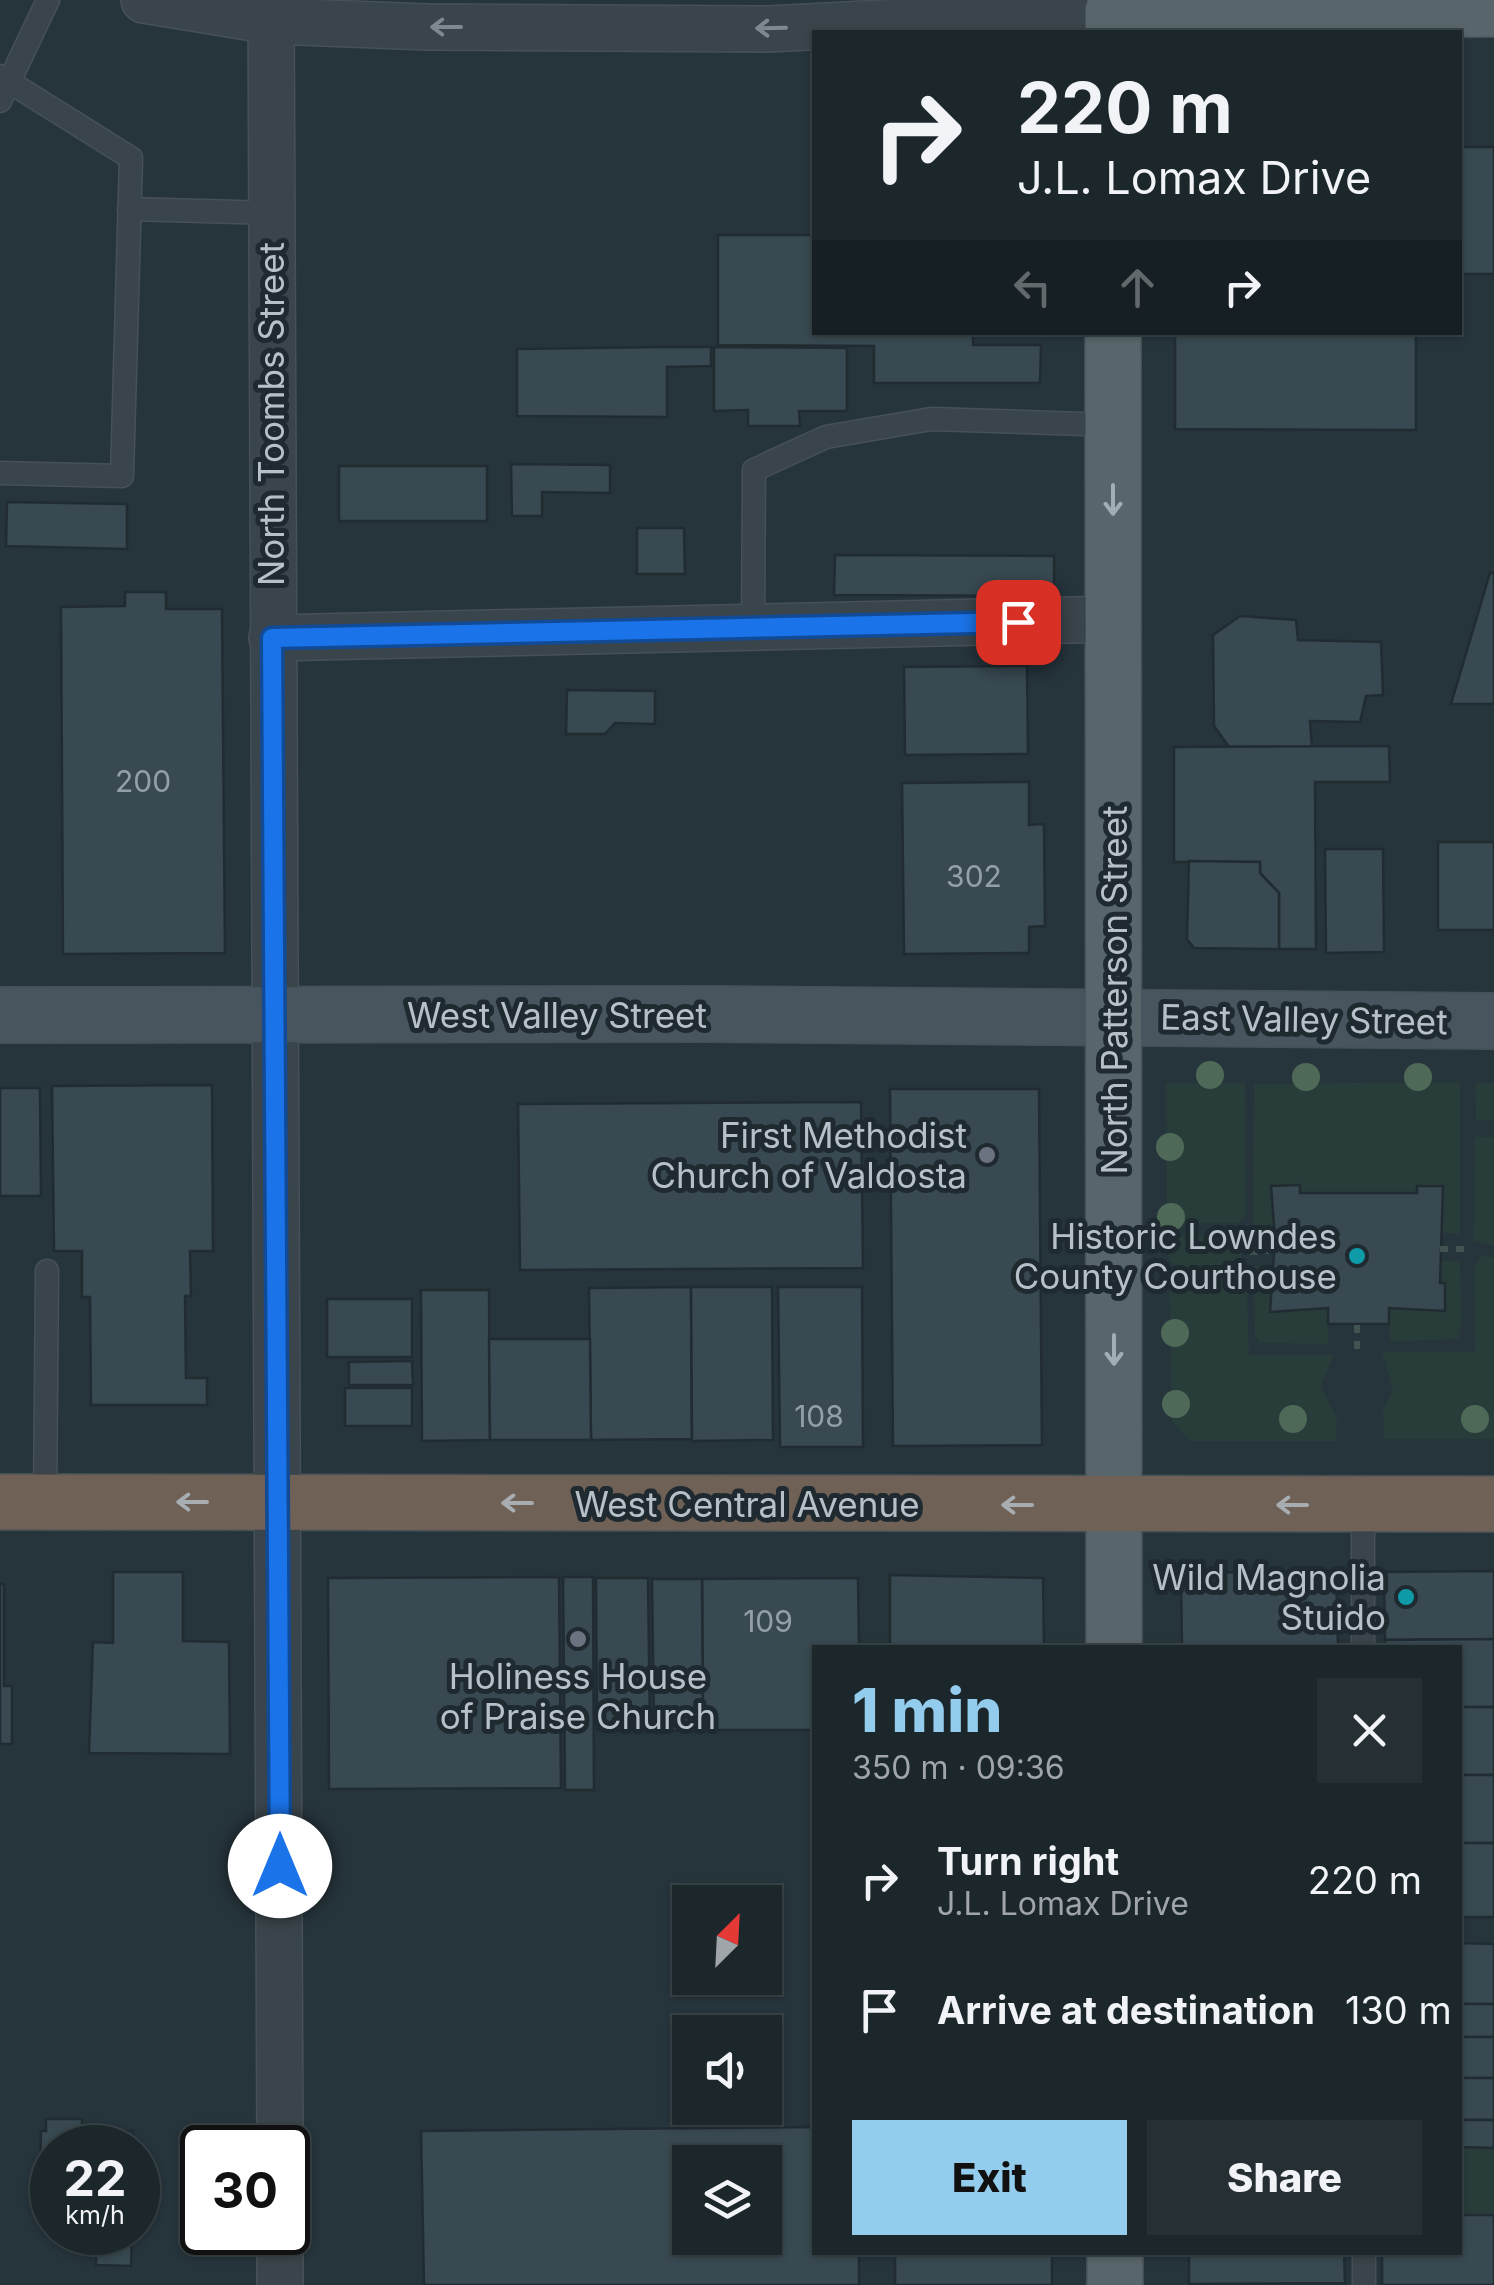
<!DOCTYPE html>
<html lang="en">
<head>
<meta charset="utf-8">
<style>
  body { margin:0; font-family:Inter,sans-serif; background:#252f34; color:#f1f3f6; height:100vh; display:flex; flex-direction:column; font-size:38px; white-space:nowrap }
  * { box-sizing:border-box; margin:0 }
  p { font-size:32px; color:#a0a5a9 }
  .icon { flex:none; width:55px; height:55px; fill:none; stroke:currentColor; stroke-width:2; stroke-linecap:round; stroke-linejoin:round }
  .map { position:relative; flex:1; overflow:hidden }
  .sheet { position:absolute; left:812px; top:1645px; width:650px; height:610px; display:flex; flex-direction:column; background:#1c272c; border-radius:0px; box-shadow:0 2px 8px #0004,0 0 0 2px #3a4448 }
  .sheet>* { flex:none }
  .top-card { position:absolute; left:812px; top:30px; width:650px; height:305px; border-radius:0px; box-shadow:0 2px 8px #0004,0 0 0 2px #3a4448; background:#1c272c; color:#f1f3f6; overflow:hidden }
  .needle { width:65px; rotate:24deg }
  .tools { position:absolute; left:672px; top:1885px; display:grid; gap:20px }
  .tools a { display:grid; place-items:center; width:110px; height:110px; border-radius:0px; background:#1c272c; box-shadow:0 2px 8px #0004,0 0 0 2px #3a4448; font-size:50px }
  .speed { position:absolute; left:30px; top:2125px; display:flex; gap:20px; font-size:50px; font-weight:700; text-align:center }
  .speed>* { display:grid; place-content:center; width:130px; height:130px; border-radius:50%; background:#1c272c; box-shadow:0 2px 8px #0004,0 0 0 2px #3a4448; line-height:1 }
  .speed small { font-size:25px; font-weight:400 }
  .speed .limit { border:5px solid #111; border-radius:15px; background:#fff; color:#111 }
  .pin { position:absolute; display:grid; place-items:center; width:85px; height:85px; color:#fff; margin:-42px; border-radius:20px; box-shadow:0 5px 15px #0006 }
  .me { position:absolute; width:110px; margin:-55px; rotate:0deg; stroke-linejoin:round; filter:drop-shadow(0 0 8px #0008) }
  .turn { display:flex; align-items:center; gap:35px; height:210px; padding:0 40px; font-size:45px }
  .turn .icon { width:130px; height:130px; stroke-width:2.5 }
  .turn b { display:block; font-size:70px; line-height:85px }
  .lanes { display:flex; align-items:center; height:95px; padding:0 40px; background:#0003; justify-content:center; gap:50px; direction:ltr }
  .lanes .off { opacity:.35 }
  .round { display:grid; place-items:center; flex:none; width:105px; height:105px; border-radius:0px; background:#252f34 }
  .overview { display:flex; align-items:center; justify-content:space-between; height:170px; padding:0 40px }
  h1 { font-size:60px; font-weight:800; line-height:75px; color:#93cced }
  .primary-button { display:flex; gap:20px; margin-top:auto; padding:20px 40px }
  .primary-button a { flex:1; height:115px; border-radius:0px; background:#93cced; color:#111; font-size:40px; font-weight:800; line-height:115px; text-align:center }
  .primary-button a+a { background:#252f34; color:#f1f3f6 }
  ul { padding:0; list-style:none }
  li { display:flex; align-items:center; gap:30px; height:130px; padding:0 40px }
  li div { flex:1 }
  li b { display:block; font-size:38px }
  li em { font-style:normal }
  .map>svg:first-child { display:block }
  .green { fill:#283c3a }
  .building { fill:#384951; stroke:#212c32; stroke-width:2.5; fill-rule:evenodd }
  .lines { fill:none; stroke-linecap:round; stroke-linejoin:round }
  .lane-casing { stroke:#465157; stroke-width:25 }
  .street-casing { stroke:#465157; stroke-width:48 }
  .secondary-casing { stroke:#465157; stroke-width:58 }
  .primary-casing { stroke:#465157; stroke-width:58 }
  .highway-casing { stroke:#455056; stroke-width:58 }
  .path { stroke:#415451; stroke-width:6; stroke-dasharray:8 8; stroke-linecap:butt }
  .lane { stroke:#3a454b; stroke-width:22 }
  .street { stroke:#3a454b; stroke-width:45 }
  .secondary { stroke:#48555e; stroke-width:55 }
  .primary { stroke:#58656b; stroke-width:55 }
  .highway { stroke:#706157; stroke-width:55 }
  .tree { fill:#4e6958 }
  .oneway { stroke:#7e898f }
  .oneway2 { stroke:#a2aeb5 }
  .oneway3 { stroke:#a7adb1 }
  .route-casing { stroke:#114b97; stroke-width:25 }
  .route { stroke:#1a73e8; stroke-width:18 }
  .worship-dot { fill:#6b7280; stroke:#1f2a30; stroke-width:4 }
  .culture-dot { fill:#0f9aa8; stroke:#1f2a30; stroke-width:4 }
  .labels { text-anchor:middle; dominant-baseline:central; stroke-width:10; stroke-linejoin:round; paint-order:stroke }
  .number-label { font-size:30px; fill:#94a0a8 }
  .street-label { font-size:35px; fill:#b5c0c7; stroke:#1f2a30 }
  .poi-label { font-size:35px; fill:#b5c0c7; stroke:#1f2a30; text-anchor:end }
</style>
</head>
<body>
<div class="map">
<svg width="1494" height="2285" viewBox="0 0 1494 2285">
  <rect width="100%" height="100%" fill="#26343b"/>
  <!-- green -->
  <g class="green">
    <path d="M1460,1082V1234L1440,1233L1443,1186H1417V1193H1300V1185L1271,1186L1275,1238H1253L1254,1084Z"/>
    <path d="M1166,1083H1245L1246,1215L1239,1223L1167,1224Z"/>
    <path d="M1475,1083H1494V1120H1476Z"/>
    <path d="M1475,1137H1494V1246L1473,1241Z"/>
    <path d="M1182,1235L1233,1236L1241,1245L1242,1257L1229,1269L1183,1270L1169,1261L1168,1250Z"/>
    <path d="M1481,1256L1494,1257V1439H1384L1383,1410L1393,1390L1382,1352H1475L1474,1268Z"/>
    <path d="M1440,1261H1460L1462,1323L1458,1339L1390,1342L1389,1308L1445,1311Z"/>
    <path d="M1253,1266H1275L1271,1312L1328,1308V1344L1260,1343L1255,1337Z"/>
    <path d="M1238,1279L1247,1286L1249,1355H1334L1321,1386L1337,1419L1336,1441H1190L1172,1421L1169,1285L1174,1280Z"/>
    <path d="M1460,2147L1494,2148V2215H1460Z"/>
  </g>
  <!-- building -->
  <g class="building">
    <rect x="1460" y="147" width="34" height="127"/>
    <path d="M718,235H815V332H973V345H1041L1040,383H874V346L718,345Z"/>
    <path d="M1175,332H1416V430L1175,429Z"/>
    <path d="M662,347H711V366L667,367V417L517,416V349Z"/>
    <path d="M714,347L847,348V411H799L800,426H748V410L714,411Z"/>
    <path d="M511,464L610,465V493L542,492V516H512Z"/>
    <rect x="339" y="466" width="148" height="55"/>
    <path d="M7,502L127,504V549L6,546Z"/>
    <path d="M637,528H684L685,574H637Z"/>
    <path d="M835,555L1054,556V596L834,595Z"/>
    <path d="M1490,573H1494V704H1451Z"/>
    <path d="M125,592H166V609H222L225,953L63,954L61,607L125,606Z"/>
    <path d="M1240,616L1296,620L1298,640L1381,642L1383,695L1366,696L1360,722L1310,721L1312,747H1229L1214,726L1213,635Z"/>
    <path d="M1027,666L1028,754L905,755L904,667Z"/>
    <path d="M567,690L655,691V724L615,723L605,734H566Z"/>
    <path d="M1389,746L1390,782H1315L1316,949H1279V893L1260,873V862H1174V747Z"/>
    <path d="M1029,782V825L1044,824L1045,926L1029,927V953L904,954L902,783Z"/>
    <rect x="1438" y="842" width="56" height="88"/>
    <path d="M1325,849H1383L1384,952L1326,953Z"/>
    <path d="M1189,861L1260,862V873L1279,893V949L1194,948L1187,939Z"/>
    <path d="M212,1085L213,1251H190L191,1296H185L186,1378H207V1405H91L90,1297H82V1251H54L52,1086Z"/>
    <path d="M0,1088H40L41,1196H0Z"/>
    <path d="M890,1089H1039L1042,1445L893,1446Z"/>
    <path d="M861,1102L863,1268L520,1270L518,1104Z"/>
    <path d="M1300,1185V1193H1417V1186H1443L1440,1283H1445V1311L1389,1308V1324H1328V1308L1270,1312L1275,1238L1271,1186Z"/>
    <path d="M691,1287L692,1439L591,1440L589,1288Z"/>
    <path d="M691,1287H772L773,1440L692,1441Z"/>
    <path d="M778,1287H862L863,1447H780Z"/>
    <path d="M421,1290H489L490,1440L422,1441Z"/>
    <rect x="327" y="1299" width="85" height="58"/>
    <path d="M489,1339H590L591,1440H490Z"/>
    <path d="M412,1361L413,1385H349V1362Z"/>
    <rect x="345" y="1388" width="67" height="38"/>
    <path d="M1336,1571L1338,1648H1182L1181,1573Z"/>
    <path d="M1494,1571V1639L1385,1640L1384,1572Z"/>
    <path d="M113,1572H183V1641L229,1642L230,1754L89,1753L93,1642L113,1643Z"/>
    <path d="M890,1575L1043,1578L1044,1648H890Z"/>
    <path d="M559,1577L561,1788L329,1789L328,1578Z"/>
    <path d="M563,1577H593L594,1790H565Z"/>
    <path d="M596,1578H648L650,1730H597Z"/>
    <path d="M858,1578L859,1648H815V1730H703L702,1579Z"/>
    <path d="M652,1579H702L703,1730L654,1731Z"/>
    <path d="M0,1584H4V1686H12V1744H0Z"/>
    <path d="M1494,1639V1707H1460V1648H1385V1640Z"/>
    <rect x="1460" y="1707" width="34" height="68"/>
    <rect x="1460" y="1775" width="34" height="68"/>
    <rect x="1460" y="1843" width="34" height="74"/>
    <path d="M1460,1943L1494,1944V2004H1460Z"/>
    <rect x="1460" y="2004" width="34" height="33"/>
    <rect x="1460" y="2037" width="34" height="41"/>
    <rect x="1460" y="2078" width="34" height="42"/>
    <path d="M46,2119H82V2131H133V2148H52V2185H40L41,2131H46Z"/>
    <path d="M1460,2120H1494V2148L1460,2147Z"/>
    <path d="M815,2127V2252H859V2285H424L421,2131ZM690,2162H765V2238H690Z"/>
    <path d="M1460,2215H1494V2285H1382V2252H1460Z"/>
    <path d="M96,2232H132L131,2266L96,2265Z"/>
    <rect x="895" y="2252" width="157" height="33"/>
    <path d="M1189,2252H1344L1345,2283L1189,2284Z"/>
  </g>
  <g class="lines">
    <!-- lane casing -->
    <g class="lane-casing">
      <g id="lane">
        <path d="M0,76L131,158L122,476L0,473"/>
        <path d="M0,101L48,0"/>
        <path d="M129,209L271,213"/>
        <path d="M753,627L754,470L826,437L931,419L1113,425"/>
        <path d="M45,1502L47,1271"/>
        <path d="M1363,1504V1648"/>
        <path d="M1364,2252V2285"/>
      </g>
    </g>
    <!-- street casing -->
    <g class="street-casing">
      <g id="street">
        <path d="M144,0L271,21L428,27L769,29L1113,11"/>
        <path d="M271,0L280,2148"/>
        <path d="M272,638L1113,619"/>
        <path d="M280,2285V2232"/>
      </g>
    </g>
    <!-- secondary casing -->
    <g class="secondary-casing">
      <path id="secondary" d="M0,1015L708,1014L1494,1021"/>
    </g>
    <!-- primary casing -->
    <g class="primary-casing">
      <g id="primary">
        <path d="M1113,32V11L1494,9"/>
        <path d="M1113,332L1114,1648"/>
        <path d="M1115,2252V2285"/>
      </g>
    </g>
    <!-- highway casing -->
    <g class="highway-casing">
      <path id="highway" d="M0,1502L1494,1504"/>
    </g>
    <!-- path -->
    <g class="path">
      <path d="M1440,1249H1469"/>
      <path d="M1250,1252L1275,1251"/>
      <path d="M1357,1349V1324"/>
    </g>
    <!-- lane -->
    <use href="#lane" class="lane"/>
    <!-- street -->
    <use href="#street" class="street"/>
    <!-- secondary -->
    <use href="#secondary" class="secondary"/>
    <!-- primary -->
    <use href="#primary" class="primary"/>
    <!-- highway -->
    <use href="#highway" class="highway"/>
  </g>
  <!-- trees -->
  <g class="tree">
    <circle cx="1210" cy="1075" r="14"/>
    <circle cx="1306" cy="1077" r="14"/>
    <circle cx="1418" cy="1077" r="14"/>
    <circle cx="1170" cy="1147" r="14"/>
    <circle cx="1171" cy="1217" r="14"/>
    <circle cx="1175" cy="1333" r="14"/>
    <circle cx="1176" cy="1404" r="14"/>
    <circle cx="1293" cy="1419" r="14"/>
    <circle cx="1475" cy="1419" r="14"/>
  </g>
  <!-- one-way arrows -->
  <defs><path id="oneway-shaft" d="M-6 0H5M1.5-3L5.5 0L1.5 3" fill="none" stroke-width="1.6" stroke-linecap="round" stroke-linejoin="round" transform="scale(2.5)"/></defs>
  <g class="oneway">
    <use href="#oneway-shaft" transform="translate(446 27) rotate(-180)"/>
    <use href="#oneway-shaft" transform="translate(771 28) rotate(179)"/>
  </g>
  <g class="oneway2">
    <use href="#oneway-shaft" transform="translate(1113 500) rotate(90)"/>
    <use href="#oneway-shaft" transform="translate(1114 1350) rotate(90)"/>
  </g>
  <g class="oneway3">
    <use href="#oneway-shaft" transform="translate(192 1502) rotate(-180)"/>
    <use href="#oneway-shaft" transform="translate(517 1503) rotate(-180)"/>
    <use href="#oneway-shaft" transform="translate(1017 1505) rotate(-180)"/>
    <use href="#oneway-shaft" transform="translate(1292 1505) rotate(180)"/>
  </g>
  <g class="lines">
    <!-- route casing -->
    <g class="route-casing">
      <path id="route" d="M280,1866L272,638L1018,622"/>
    </g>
    <!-- route -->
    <use href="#route" class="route"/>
  </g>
  <!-- markers -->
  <g class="worship-dot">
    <circle cx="987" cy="1155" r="10"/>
    <circle cx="578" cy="1639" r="10"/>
  </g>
  <g class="culture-dot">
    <circle cx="1357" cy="1256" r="10"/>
    <circle cx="1406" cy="1597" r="10"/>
  </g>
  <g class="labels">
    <!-- number labels -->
    <g class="number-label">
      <text x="143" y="781">200</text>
      <text x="974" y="876">302</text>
      <text x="819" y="1416">108</text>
      <text x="768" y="1621">109</text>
    </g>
    <!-- street labels -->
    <g class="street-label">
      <text transform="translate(271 414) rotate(-90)">North Toombs Street</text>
      <text transform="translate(1114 990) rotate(-90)">North Patterson Street</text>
      <text x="557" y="1015">West Valley Street</text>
      <text transform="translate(1304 1019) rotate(1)">East Valley Street</text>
      <text x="747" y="1504">West Central Avenue</text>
    </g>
    <!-- poi labels -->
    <g class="poi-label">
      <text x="967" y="1135">First Methodist<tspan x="967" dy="40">Church of Valdosta</tspan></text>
      <text x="1337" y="1236">Historic Lowndes<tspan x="1337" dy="40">County Courthouse</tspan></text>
      <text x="1386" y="1577">Wild Magnolia<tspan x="1386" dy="40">Stuido</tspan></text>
      <text x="578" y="1676" text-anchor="middle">Holiness House<tspan x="578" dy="40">of Praise Church</tspan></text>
    </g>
  </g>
</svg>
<div class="tools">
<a><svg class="needle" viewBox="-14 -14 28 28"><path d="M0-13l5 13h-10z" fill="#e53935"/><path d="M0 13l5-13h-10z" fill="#a0a5a9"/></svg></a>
<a><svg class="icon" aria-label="sound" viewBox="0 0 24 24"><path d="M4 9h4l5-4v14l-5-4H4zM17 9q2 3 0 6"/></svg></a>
<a><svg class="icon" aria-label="layers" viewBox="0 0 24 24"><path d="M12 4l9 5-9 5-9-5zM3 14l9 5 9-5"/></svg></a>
</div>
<div class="speed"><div>22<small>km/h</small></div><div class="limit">30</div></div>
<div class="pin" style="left:1018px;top:622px;background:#d93025"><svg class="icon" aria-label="arrive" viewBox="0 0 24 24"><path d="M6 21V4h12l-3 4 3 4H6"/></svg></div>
<svg class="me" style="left:280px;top:1866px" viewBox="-20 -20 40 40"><circle r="19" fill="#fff"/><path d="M0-13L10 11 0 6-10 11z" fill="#1a73e8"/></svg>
<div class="top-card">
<div class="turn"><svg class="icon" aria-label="right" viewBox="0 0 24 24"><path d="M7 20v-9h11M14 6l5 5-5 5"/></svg><div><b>220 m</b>J.L. Lomax Drive</div></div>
<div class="lanes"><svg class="icon off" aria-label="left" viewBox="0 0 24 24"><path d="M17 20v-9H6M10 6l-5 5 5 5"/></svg><svg class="icon off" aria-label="ahead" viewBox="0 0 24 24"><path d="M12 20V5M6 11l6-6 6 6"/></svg><svg class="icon" aria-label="right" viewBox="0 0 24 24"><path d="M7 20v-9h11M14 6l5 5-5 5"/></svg></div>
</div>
<section class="sheet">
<div class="overview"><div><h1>1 min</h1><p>350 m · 09:36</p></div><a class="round"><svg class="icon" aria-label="close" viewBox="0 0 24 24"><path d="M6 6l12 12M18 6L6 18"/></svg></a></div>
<ul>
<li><svg class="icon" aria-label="right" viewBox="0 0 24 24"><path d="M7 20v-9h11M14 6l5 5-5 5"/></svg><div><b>Turn right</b><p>J.L. Lomax Drive</p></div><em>220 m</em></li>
<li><svg class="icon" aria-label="arrive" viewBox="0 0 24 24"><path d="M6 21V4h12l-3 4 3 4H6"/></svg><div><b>Arrive at destination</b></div><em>130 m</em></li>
</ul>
<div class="primary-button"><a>Exit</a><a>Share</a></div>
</section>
</div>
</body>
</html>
